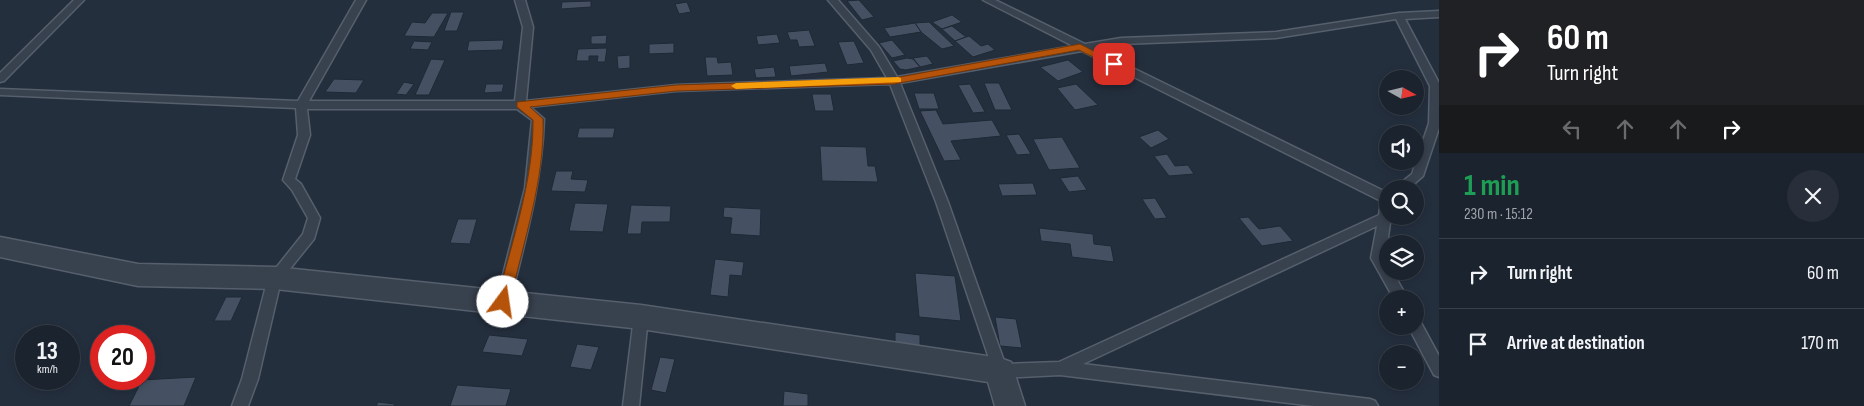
<!DOCTYPE html>
<html lang="en">
<head>
<meta charset="utf-8">
<style>
  body { margin:0; font-family:"Sofia Sans Condensed",sans-serif; background:#282f3a; color:#f1f3f6; height:100vh; display:flex; flex-direction:column; font-size:19px; white-space:nowrap }
  * { box-sizing:border-box; margin:0 }
  p { font-size:16px; color:#a0a4aa }
  .icon { flex:none; width:28px; height:28px; fill:none; stroke:currentColor; stroke-width:2; stroke-linecap:round; stroke-linejoin:round }
  .map { position:relative; flex:1; overflow:hidden }
  .side { display:flex; flex-direction:column; background:#1b232e; width:425px }
  .side>* { flex:none }
  .top-card { background:#202124; color:#fff; overflow:hidden }
  .needle { width:32px; rotate:98deg }
  .fabs { position:absolute; left:1379px; top:70px; display:grid; gap:10px }
  .fabs a { display:grid; place-items:center; width:45px; height:45px; border-radius:50%; background:#1b232e; box-shadow:0 2px 8px #0003,0 0 0 1px #39404a; font-size:25px }
  .speed { position:absolute; left:15px; top:325px; display:flex; gap:10px; font-size:25px; font-weight:700; text-align:center }
  .speed>* { display:grid; place-content:center; width:65px; height:65px; border-radius:50%; background:#1b232e; box-shadow:0 2px 8px #0003,0 0 0 1px #39404a; line-height:1 }
  .speed small { font-size:12px; font-weight:400 }
  .speed .limit { border:8px solid #d22; background:#fff; color:#111 }
  .pin { position:absolute; display:grid; place-items:center; width:42px; height:42px; color:#fff; margin:-21px; border-radius:10px; box-shadow:0 2px 8px #0006 }
  .me { position:absolute; width:55px; margin:-28px; rotate:14deg; stroke-linejoin:round; filter:drop-shadow(0 0 4px #0008) }
  .turn { display:flex; align-items:center; gap:18px; height:105px; padding:0 25px; font-size:22px }
  .turn .icon { width:65px; height:65px; stroke-width:2.5 }
  .turn b { display:block; font-size:35px; line-height:42px }
  .lanes { display:flex; align-items:center; height:48px; padding:0 25px; background:#0003; justify-content:center; gap:25px; direction:ltr }
  .lanes .off { opacity:.35 }
  .round { display:grid; place-items:center; flex:none; width:52px; height:52px; border-radius:26px; background:#282f3a }
  .overview { display:flex; align-items:center; justify-content:space-between; height:85px; padding:0 25px }
  h1 { font-size:30px; font-weight:700; line-height:38px; color:#1e9e55 }
  ul { padding:0; list-style:none }
  li { display:flex; align-items:center; gap:15px; height:70px; padding:0 25px; border-top:1px solid #39404a }
  li div { flex:1 }
  li b { display:block; font-size:19px }
  li em { font-style:normal }
  main { display:flex; flex:1; min-height:0 }
  .map>svg:first-child { display:block }
  .building { fill:#455162; stroke:#1f2835 }
  .lines { fill:none; stroke-linecap:round; stroke-linejoin:round }
  .service-casing { stroke:#565f6c; stroke-width:3 }
  .minor-casing { stroke:#565f6c; stroke-width:3 }
  .service { fill:#38414e; fill-rule:evenodd }
  .minor { fill:#38414e; fill-rule:evenodd }
  .route { fill:#b45309; stroke:#753606 }
  .slow { fill:#f59e0b }
</style>
</head>
<body>
<main>
<div class="map">
<svg width="1439" height="406" viewBox="0 0 1439 406">
  <rect width="100%" height="100%" fill="#242f3e"/>
  <!-- building -->
  <g class="building">
    <path d="M859,0L874,17L862,20L847,1Z"/>
    <path d="M591,1V7L561,9L562,2Z"/>
    <path d="M687,2L691,12L679,14L675,4Z"/>
    <path d="M451,12H464L457,31H444Z"/>
    <path d="M432,13H448L434,37L404,36L412,22L425,23Z"/>
    <path d="M952,15L962,22L942,29L932,22Z"/>
    <path d="M929,22L954,46L942,49L921,32L915,23Z"/>
    <path d="M915,23L921,32L890,37L884,28Z"/>
    <path d="M952,26L966,37L955,41L942,29Z"/>
    <path d="M809,30L815,46L799,47L797,40H790L787,32Z"/>
    <path d="M777,34L780,43L758,45L756,36Z"/>
    <path d="M607,35L606,44H591V36Z"/>
    <path d="M969,36L981,46L988,44L995,50L973,57L955,41Z"/>
    <path d="M504,40L502,50L467,51L469,41Z"/>
    <path d="M892,40L905,55L892,58L879,43Z"/>
    <path d="M414,41L432,42L428,50L410,49Z"/>
    <path d="M854,41L864,63L847,65L838,42Z"/>
    <path d="M674,43V53L649,54V44Z"/>
    <path d="M607,48L605,62H597L598,56H589V61H576L578,49Z"/>
    <path d="M630,55V68L618,69L617,56Z"/>
    <path d="M927,56L933,64L920,67L913,58Z"/>
    <path d="M705,57H717L718,63L731,62L733,75L707,76Z"/>
    <path d="M907,58L913,59L920,67L906,70L900,69L893,61Z"/>
    <path d="M431,59L445,60L429,95H415Z"/>
    <path d="M1068,60L1083,72L1058,81L1040,67Z"/>
    <path d="M825,63L828,72L791,76L789,66Z"/>
    <path d="M774,67L776,77L756,78L754,69Z"/>
    <path d="M334,79L364,80L356,93L325,92Z"/>
    <path d="M404,82L414,84L406,95L396,94Z"/>
    <path d="M984,83H999L1012,110H995Z"/>
    <path d="M486,84H504L502,92L484,93Z"/>
    <path d="M970,84L985,112L973,113L958,85Z"/>
    <path d="M1076,84L1098,105L1075,110L1057,88Z"/>
    <path d="M914,93H934L939,109H919Z"/>
    <path d="M812,94H831L834,111H815Z"/>
    <path d="M936,110L943,124L992,120L1001,136L951,141L961,160L944,161L920,111Z"/>
    <path d="M579,128H615L613,138H577Z"/>
    <path d="M1158,130L1169,139L1151,148L1139,137Z"/>
    <path d="M1019,134L1031,154L1017,155L1006,135Z"/>
    <path d="M1062,137L1080,168L1049,170L1033,139Z"/>
    <path d="M820,146L866,147L868,166H875L878,182L822,181Z"/>
    <path d="M1167,154L1175,166L1188,165L1194,174L1169,176L1154,156Z"/>
    <path d="M556,171H573L571,179L588,180L585,192L551,191Z"/>
    <path d="M1078,176L1087,190L1069,192L1060,178Z"/>
    <path d="M1033,183L1037,195L1002,196L998,184Z"/>
    <path d="M1155,198L1167,218L1155,219L1142,199Z"/>
    <path d="M575,203L608,204L603,232L569,231Z"/>
    <path d="M631,205L671,206L670,222H642L641,234H627Z"/>
    <path d="M724,207L761,209L760,236L730,234L732,218L723,217Z"/>
    <path d="M1248,217L1259,229L1280,226L1293,241L1262,246L1239,218Z"/>
    <path d="M458,219H477L470,244L450,243Z"/>
    <path d="M1039,228L1093,234L1094,244L1111,246L1114,262L1072,257L1070,244L1041,241Z"/>
    <path d="M715,259L744,262L742,276L730,275L728,297L710,295Z"/>
    <path d="M915,273L955,276L961,321L919,317Z"/>
    <path d="M226,297H242L231,321H214Z"/>
    <path d="M995,317L1016,319L1022,348L1000,346Z"/>
    <path d="M895,332L920,335V353L895,350Z"/>
    <path d="M489,335L528,339L522,356L482,352Z"/>
    <path d="M577,344L599,347L591,370L570,367Z"/>
    <path d="M660,357L675,359L666,393L651,390Z"/>
    <path d="M196,377L184,406H129L142,380Z"/>
    <path d="M457,385L511,389L506,406H450Z"/>
    <path d="M784,391L808,394V406H783Z"/>
    <path d="M378,402L395,404L394,406H376Z"/>
  </g>
  <g class="lines">
    <!-- service casing -->
    <g class="service-casing">
      <g id="service">
        <path d="M74,0H84L4,81L0,82V73Z"/>
        <path d="M356,0H366L309,101H515L523,27L515,0H525L533,27L526,101L676,85L887,78L871,50L828,0H838L879,47L897,77L1073,46L983,0H995L1085,44L1121,38L1276,32L1399,13L1439,11V17L1405,19L1439,83V128L1423,176L1408,189H1393L1412,174L1429,123L1430,86L1396,19L1276,38L1121,44L1094,49L1388,193V216H1391L1385,258L1388,263V271H1392L1408,299H1394L1371,258L1377,226L1083,364L1370,399L1375,401L1378,406H1314L1060,375L1000,378L995,376L936,202L890,84L676,91L530,107L544,119C542,182 525,241 510,302L508,306L503,308L498,306L496,302L525,188L532,120L517,109H307L310,135L295,179L301,184L320,218L314,239L281,280L258,379L248,406H232L242,379L268,278L303,234L308,218L292,190L283,180L298,135L296,108L0,95V89L298,101ZM1082,51L1381,201L1379,215L1059,362L1005,364L948,202L900,83Z"/>
        <path d="M641,311L646,313L648,317L639,406H623L634,317L636,313Z"/>
        <path d="M1415,319L1420,321L1439,356V377L1434,375L1408,326H1415Z"/>
      </g>
    </g>
    <!-- minor casing -->
    <g class="minor-casing">
      <path id="minor" d="M0,237L138,264L275,267L641,305L1000,358L1011,362L1025,406H995L988,382L641,329L275,289L138,286L0,257Z"/>
    </g>
    <!-- service -->
    <use href="#service" class="service"/>
    <!-- minor -->
    <use href="#minor" class="minor"/>
  </g>
  <!-- route -->
  <path class="route" d="M1080,44L1119,64L1111,66L1079,50L894,84L676,91L530,107L543,119C545,180 523,242 510,302L503,307L497,302C511,243 534,181 533,120L517,107V102L676,85L894,78Z"/>
  <!-- slow -->
  <path class="slow" d="M898,77L901,78V82L736,89L731,86L736,83Z"/>
</svg>
<div class="fabs">
<a><svg class="needle" viewBox="-14 -14 28 28"><path d="M0-13l5 13h-10z" fill="#e53935"/><path d="M0 13l5-13h-10z" fill="#a0a4aa"/></svg></a>
<a><svg class="icon" aria-label="sound" viewBox="0 0 24 24"><path d="M4 9h4l5-4v14l-5-4H4zM17 9q2 3 0 6"/></svg></a>
<a><svg class="icon" aria-label="search" viewBox="0 0 24 24"><circle cx="10" cy="10" r="6"/><path d="M15 15l6 6"/></svg></a>
<a><svg class="icon" aria-label="layers" viewBox="0 0 24 24"><path d="M12 4l9 5-9 5-9-5zM3 14l9 5 9-5"/></svg></a>
<a>+</a>
<a>−</a>
</div>
<div class="speed"><div>13<small>km/h</small></div><div class="limit">20</div></div>
<div class="pin" style="left:1114px;top:64px;background:#d93025"><svg class="icon" aria-label="arrive" viewBox="0 0 24 24"><path d="M6 21V4h12l-3 4 3 4H6"/></svg></div>
<svg class="me" style="left:503px;top:302px" viewBox="-20 -20 40 40"><circle r="19" fill="#fff"/><path d="M0-13L10 11 0 6-10 11z" fill="#b45309"/></svg>
</div>
<section class="side">
<div class="top-card">
<div class="turn"><svg class="icon" aria-label="right" viewBox="0 0 24 24"><path d="M7 20v-9h11M14 6l5 5-5 5"/></svg><div><b>60 m</b>Turn right</div></div>
<div class="lanes"><svg class="icon off" aria-label="left" viewBox="0 0 24 24"><path d="M17 20v-9H6M10 6l-5 5 5 5"/></svg><svg class="icon off" aria-label="ahead" viewBox="0 0 24 24"><path d="M12 20V5M6 11l6-6 6 6"/></svg><svg class="icon off" aria-label="ahead" viewBox="0 0 24 24"><path d="M12 20V5M6 11l6-6 6 6"/></svg><svg class="icon" aria-label="right" viewBox="0 0 24 24"><path d="M7 20v-9h11M14 6l5 5-5 5"/></svg></div>
</div>
<div class="overview"><div><h1>1 min</h1><p>230 m · 15:12</p></div><a class="round"><svg class="icon" aria-label="close" viewBox="0 0 24 24"><path d="M6 6l12 12M18 6L6 18"/></svg></a></div>
<ul>
<li><svg class="icon" aria-label="right" viewBox="0 0 24 24"><path d="M7 20v-9h11M14 6l5 5-5 5"/></svg><div><b>Turn right</b></div><em>60 m</em></li>
<li><svg class="icon" aria-label="arrive" viewBox="0 0 24 24"><path d="M6 21V4h12l-3 4 3 4H6"/></svg><div><b>Arrive at destination</b></div><em>170 m</em></li>
</ul>
</section>
</main>
</body>
</html>
